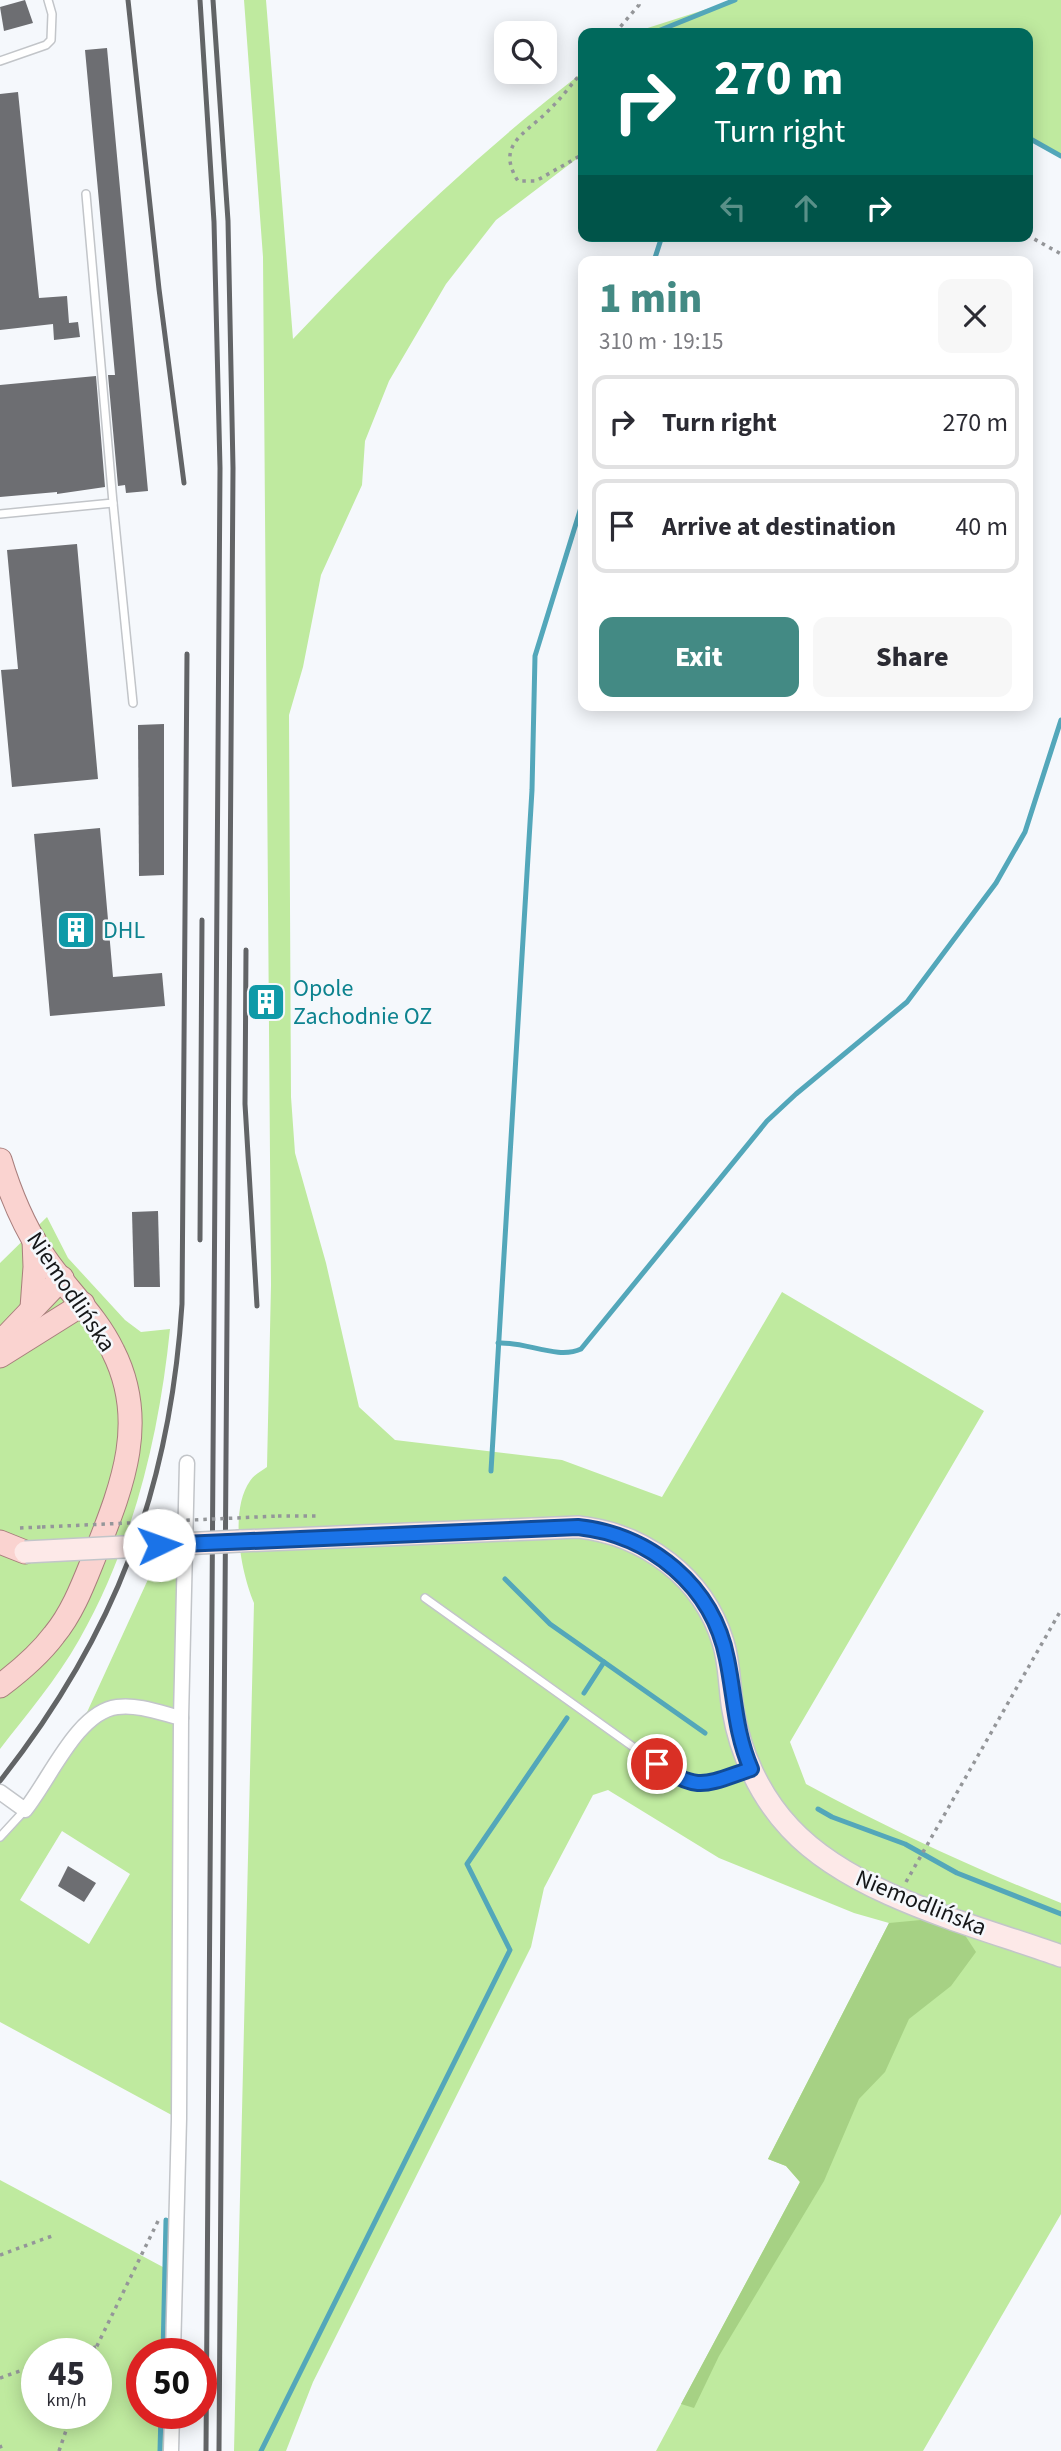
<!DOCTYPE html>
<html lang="en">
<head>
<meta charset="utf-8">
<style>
  body { margin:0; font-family:"Source Sans 3",sans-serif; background:#f7f7f7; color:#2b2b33; height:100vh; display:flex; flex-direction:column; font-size:26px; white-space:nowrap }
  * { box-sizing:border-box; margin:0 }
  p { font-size:23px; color:#7c7c81 }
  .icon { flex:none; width:38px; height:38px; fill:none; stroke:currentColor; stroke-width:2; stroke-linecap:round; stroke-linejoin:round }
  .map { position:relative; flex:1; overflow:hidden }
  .side { position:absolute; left:578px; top:256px; width:455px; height:455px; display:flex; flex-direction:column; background:#fff; border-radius:14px; box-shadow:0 4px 18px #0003 }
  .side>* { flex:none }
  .banner { position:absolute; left:578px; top:28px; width:455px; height:214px; border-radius:14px; box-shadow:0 4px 18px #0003; background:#00695c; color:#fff; overflow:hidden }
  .controls { position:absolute; left:494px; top:21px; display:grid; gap:14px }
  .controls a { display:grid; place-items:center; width:63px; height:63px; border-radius:14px; background:#fff; box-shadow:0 4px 18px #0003; font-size:35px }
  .speed { position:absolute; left:21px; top:2338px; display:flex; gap:14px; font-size:35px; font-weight:700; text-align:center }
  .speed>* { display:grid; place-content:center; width:91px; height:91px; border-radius:50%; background:#fff; box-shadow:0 4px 18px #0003; line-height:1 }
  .speed small { font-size:18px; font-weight:400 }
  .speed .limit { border:10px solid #d22; background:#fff; color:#111 }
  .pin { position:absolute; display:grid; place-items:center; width:60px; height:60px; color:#fff; margin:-30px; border:4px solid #fff; border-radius:50%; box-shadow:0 2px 7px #0007 }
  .me { position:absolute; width:77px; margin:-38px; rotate:87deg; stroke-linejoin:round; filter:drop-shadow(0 0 5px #0008) }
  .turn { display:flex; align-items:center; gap:24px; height:147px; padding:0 21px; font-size:32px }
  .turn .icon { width:91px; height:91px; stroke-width:2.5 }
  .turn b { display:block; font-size:49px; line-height:60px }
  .lanes { display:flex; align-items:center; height:66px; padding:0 21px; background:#0003; justify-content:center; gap:35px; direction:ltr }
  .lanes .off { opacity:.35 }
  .round { display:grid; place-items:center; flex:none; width:74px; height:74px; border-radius:14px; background:#f7f7f7 }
  .headline { display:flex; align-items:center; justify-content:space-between; height:119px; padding:0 21px }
  h1 { font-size:42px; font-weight:800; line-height:52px; color:#438a84 }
  .action { display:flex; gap:14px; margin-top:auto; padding:14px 21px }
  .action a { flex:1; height:80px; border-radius:14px; background:#438a84; color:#fff; font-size:28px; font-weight:800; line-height:80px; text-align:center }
  .action a+a { background:#f7f7f7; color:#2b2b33 }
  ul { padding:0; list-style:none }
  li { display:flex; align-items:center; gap:21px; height:94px; margin:0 14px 10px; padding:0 7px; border:4px solid #e1e1e2; border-radius:14px }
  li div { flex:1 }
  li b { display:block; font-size:26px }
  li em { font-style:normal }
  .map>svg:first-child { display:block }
  .green { fill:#bfea9f; fill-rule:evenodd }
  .forest { fill:#a6d184 }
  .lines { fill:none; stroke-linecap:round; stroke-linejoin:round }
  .stream { stroke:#53a7ba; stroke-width:5 }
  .building { fill:#6d6e72 }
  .lane-casing { stroke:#c2c5c9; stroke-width:10 }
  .street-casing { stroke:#c2c5c9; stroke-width:17 }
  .secondary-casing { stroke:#c2c5c9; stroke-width:24 }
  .primary-casing { stroke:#a87e7c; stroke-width:25 }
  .path { stroke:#949699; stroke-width:3.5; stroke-dasharray:3.5 5; stroke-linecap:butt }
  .lane { stroke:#fff; stroke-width:7 }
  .street { stroke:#fff; stroke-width:14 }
  .secondary { stroke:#fde9e8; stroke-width:21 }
  .primary { stroke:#fad3d0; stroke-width:23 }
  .rail { stroke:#626466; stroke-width:5 }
  .secondary-bridge-casing { stroke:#c2c5c9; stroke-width:24; stroke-linecap:butt }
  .path-bridge { stroke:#949699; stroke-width:3.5; stroke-dasharray:3.5 5; stroke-linecap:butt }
  .secondary-bridge { stroke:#fde9e8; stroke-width:21 }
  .route-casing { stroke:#114b97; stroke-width:18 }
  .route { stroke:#1a73e8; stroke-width:12 }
  .labels { text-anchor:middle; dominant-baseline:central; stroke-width:5; stroke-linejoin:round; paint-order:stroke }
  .culture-label { font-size:24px; fill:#0d838f; stroke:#f5f8fc; text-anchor:start }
  .street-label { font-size:24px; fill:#161719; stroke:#f5f8fc }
</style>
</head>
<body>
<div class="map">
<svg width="1061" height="2451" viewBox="0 0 1061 2451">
  <rect width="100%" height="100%" fill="#f5f8fc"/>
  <!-- green -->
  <g class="green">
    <path d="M244,0H266L293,339C384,243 478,153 583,72V154L496,220L446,284L389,381L365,441L362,485L321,575L303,667L289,715L291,1097L295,1153L326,1263L359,1407L395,1440L562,1460L662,1497L782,1292L984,1411L790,1742L806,1784C889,1829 973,1868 1061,1903V2214L923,2451H656L800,2182L786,2166L768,2159L889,1923L854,1913L719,1858L608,1790L593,1795L544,1888L531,1947L313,2382L286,2451H234L254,1603C241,1572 229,1511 250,1481C254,1475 261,1471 267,1467L271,1285L263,257Z"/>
    <path d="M735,0H1061V156L1027,137V33H632Z"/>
    <path d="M47,1217L68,1258L125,1320L141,1332L170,1329C159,1437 133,1545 79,1640C57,1679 27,1714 0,1749V1263Z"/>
    <path d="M190,1559L179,2119L0,2022V1837L77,1734L156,1562ZM62,1831L130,1874L89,1944L20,1900Z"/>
    <path d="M0,2180L176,2274L173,2354H142V2413H172L171,2451H0ZM37,2354H96V2413H37Z"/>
  </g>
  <!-- forest -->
  <path class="forest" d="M953,1917L976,1952L951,1986L909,2019L885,2072L859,2099L824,2181L719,2356L694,2408L681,2404L800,2182L786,2166L768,2159L889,1923Z"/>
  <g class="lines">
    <!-- stream -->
    <g class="stream">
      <path d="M653,33L735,0"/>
      <path d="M1027,137L1061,156"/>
      <path d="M654,261L662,236"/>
      <path d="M498,1343C525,1341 557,1360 581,1349L767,1121L796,1094L907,1002L996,883L1025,832L1061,720"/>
      <path d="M491,1471L532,790L535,656L583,501"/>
      <path d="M505,1579L550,1624L705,1733"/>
      <path d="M584,1693L604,1662"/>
      <path d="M818,1809L832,1817L905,1844L957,1873L1061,1914"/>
      <path d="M163,2354L166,2220"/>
      <path d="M160,2451L161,2413"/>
      <path d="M261,2451L510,1950L467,1864L567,1718"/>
    </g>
  </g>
  <!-- building -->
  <g class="building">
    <path d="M25,0L33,23L4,31L0,7Z"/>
    <path d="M107,48L148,491L126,493L125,485L118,486L108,375H115L85,50Z"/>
    <path d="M18,92L39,298L67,296L69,323L78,322L80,337L54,340L53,324L0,330V94Z"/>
    <path d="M96,376L105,487L57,494V492L0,497V385Z"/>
    <path d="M77,544L98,779L12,787L1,670L18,669L7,550Z"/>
    <path d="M164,724V875L139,876L138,725Z"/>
    <path d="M100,828L113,977L162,973L165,1006L50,1016L34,834Z"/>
    <path d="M158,1211L160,1287H134L132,1212Z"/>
    <path d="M68,1866L96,1883L84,1902L58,1886Z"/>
  </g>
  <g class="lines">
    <!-- lane casing -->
    <g class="lane-casing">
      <g id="lane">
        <path d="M0,61L46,45L51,40L52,14L48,0"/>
        <path d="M113,503L133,703"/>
        <path d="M0,514L113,503L86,194"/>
        <path d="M425,1598L678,1779C703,1788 723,1778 747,1770"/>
        <path d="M0,1837L25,1810"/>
      </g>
    </g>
    <!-- street casing -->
    <g class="street-casing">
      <g id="street">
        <path d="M181,1718L187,1463"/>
        <path d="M0,1792L25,1810C49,1781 77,1712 117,1707C138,1704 161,1713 181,1718L179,2119L173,2354"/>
        <path d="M171,2451L172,2413"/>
      </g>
    </g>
    <!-- secondary casing -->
    <g class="secondary-casing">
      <path id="secondary" d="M240,1541L578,1527C645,1534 703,1577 723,1642C730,1664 729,1687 733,1710C740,1753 760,1796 790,1828C853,1896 975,1925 1061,1956"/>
    </g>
    <!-- primary casing -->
    <g class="primary-casing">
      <g id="primary">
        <path d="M0,1160C10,1193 23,1224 41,1252C63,1287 95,1313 113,1351C148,1420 123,1484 97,1550C85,1579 74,1611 54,1635C39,1655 20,1671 0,1686"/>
        <path d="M32,1308L35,1267L34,1240"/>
        <path d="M0,1343L62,1278"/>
        <path d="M0,1356L83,1304"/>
        <path d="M0,1542L25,1552"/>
      </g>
    </g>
    <!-- path -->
    <g class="path">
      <path d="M615,33L639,5L638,0"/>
      <path d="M583,71C571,85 559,101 546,113C523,135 496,146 518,181H536L583,154"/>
      <path d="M1027,235L1061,254"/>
      <path d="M278,1516H320"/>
      <path d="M20,1528L42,1527"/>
      <path d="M906,1882L1061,1610"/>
      <path d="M0,2255L52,2236"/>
      <path d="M68,2354L96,2347"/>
      <path d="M93,2354L160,2217"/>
      <path d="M0,2378L37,2365"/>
      <path d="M0,2445L2,2451"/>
      <path d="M59,2451L72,2413"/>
    </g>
    <!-- lane -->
    <use href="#lane" class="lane"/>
    <!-- street -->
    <use href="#street" class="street"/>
    <!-- secondary -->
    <use href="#secondary" class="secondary"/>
    <!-- primary -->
    <use href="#primary" class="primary"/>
    <!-- rail -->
    <g class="rail">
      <path d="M128,0L159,289L184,483"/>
      <path d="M200,0L214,222L220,468L206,2451"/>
      <path d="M213,0L228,221L233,468L219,2451"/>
      <path d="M246,950L245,1104L257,1306"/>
      <path d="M200,1240L202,920"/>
      <path d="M0,1781C115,1635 170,1490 182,1304L187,654"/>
    </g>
    <!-- secondary-bridge casing -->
    <g class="secondary-bridge-casing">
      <path id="secondary-bridge" d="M25,1552L240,1541"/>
    </g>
    <!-- path-bridge -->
    <path class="path-bridge" d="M42,1527L278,1516"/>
    <!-- secondary-bridge -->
    <use href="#secondary-bridge" class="secondary-bridge"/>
  </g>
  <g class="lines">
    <!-- route casing -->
    <g class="route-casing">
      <path id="route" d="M159,1545L578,1527C651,1535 713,1586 727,1659C735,1698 735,1732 751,1769C706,1784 698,1793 657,1764"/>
    </g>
    <!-- route -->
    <use href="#route" class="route"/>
  </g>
  <!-- icons -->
  <defs>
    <g id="building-square" transform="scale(2.0125)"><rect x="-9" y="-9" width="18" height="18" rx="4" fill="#0f9aa8" stroke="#f5f8fc"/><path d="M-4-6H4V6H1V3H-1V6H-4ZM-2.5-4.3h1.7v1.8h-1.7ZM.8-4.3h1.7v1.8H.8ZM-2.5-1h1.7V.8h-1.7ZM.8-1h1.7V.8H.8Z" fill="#fff"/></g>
  </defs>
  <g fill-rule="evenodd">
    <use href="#building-square" x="76" y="930"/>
    <use href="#building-square" x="266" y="1002"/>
  </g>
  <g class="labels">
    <!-- culture labels -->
    <g class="culture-label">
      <text x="103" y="930">DHL</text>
      <text x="293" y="988">Opole<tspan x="293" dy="28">Zachodnie OZ</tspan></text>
    </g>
    <!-- street labels -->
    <g class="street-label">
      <text transform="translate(71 1292) rotate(56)">Niemodlińska</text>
      <text transform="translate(921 1903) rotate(22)">Niemodlińska</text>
    </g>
  </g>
</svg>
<div class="controls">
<a><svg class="icon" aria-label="search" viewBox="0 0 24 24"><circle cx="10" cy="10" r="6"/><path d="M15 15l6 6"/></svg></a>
</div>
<div class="speed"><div>45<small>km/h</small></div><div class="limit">50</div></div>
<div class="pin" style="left:657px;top:1764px;background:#d93025"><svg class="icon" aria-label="arrive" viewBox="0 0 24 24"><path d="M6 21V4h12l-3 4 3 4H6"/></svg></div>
<svg class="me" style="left:159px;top:1545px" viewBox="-20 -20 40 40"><circle r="19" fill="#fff"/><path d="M0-13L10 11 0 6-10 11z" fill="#1a73e8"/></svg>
<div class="banner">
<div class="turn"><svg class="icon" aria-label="right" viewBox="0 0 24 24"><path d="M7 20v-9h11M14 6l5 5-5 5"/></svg><div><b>270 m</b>Turn right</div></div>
<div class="lanes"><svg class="icon off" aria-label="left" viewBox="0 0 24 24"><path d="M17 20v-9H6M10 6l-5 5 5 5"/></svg><svg class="icon off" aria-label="ahead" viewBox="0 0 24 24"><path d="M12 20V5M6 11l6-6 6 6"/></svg><svg class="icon" aria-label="right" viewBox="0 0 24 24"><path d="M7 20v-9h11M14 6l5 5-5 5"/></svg></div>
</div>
<section class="side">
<div class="headline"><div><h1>1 min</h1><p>310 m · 19:15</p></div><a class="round"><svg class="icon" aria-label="close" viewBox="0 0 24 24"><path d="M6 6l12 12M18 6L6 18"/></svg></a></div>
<ul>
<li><svg class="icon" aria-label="right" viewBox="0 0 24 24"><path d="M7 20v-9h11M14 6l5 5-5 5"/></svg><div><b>Turn right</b></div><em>270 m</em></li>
<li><svg class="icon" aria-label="arrive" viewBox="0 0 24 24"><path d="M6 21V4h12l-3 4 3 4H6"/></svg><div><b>Arrive at destination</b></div><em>40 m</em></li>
</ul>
<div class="action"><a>Exit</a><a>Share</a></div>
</section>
</div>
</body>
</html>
